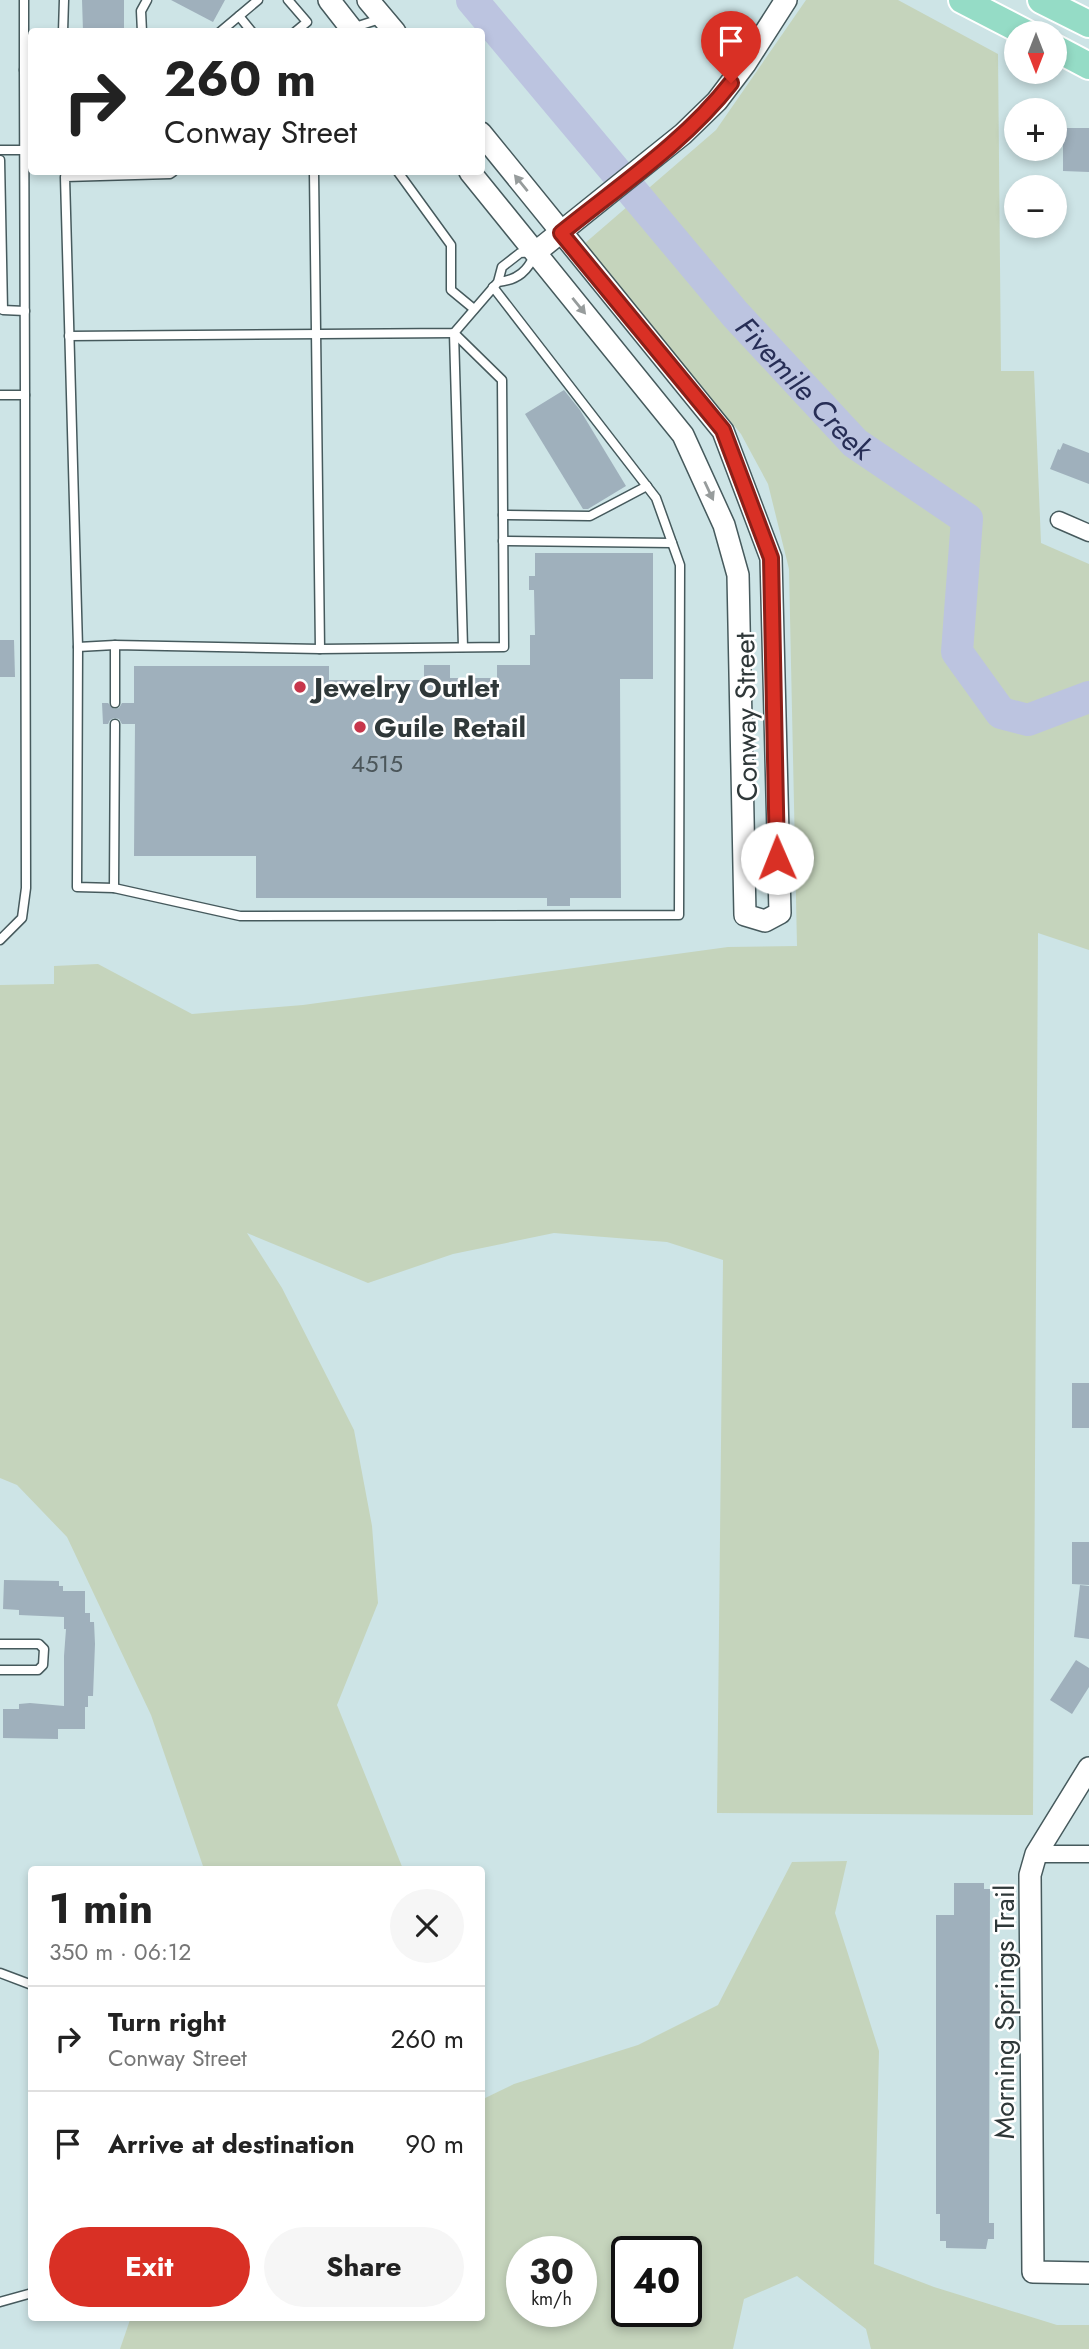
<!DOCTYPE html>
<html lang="en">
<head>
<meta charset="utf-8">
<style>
  body { margin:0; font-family:Jost,sans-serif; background:#f6f6f6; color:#222; height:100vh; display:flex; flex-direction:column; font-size:26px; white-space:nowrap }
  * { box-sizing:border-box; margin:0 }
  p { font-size:23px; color:#767676 }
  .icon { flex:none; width:38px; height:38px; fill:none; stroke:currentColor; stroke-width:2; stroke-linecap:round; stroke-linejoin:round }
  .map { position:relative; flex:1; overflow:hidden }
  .details { position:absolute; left:28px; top:1866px; width:457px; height:455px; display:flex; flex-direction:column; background:#fff; border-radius:7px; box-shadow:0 4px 10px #0003 }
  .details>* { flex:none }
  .hud { position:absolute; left:28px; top:28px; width:457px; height:147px; border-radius:7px; box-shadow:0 4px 10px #0003; background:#fff; color:#222; overflow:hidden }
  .needle { width:46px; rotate:180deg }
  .buttons { position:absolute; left:1004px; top:21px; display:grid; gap:14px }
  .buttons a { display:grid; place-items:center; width:63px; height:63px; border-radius:50%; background:#fff; box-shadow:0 4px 10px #0003; font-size:35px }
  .speed { position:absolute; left:506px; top:2236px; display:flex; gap:14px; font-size:35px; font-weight:700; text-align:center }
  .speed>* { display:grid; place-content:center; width:91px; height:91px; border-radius:50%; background:#fff; box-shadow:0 4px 10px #0003; line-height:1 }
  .speed small { font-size:18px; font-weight:400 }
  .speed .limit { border:4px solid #111; border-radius:10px; background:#fff; color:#111 }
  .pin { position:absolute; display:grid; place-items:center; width:60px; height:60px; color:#fff; margin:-72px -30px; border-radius:50% 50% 50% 0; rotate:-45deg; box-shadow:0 0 7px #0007 }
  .pin .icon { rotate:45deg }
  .me { position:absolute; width:77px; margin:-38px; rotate:359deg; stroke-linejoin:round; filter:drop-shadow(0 0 5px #0008) }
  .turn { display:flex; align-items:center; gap:24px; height:147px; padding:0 21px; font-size:32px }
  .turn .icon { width:91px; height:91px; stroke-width:2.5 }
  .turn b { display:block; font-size:49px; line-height:60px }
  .round { display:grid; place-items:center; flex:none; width:74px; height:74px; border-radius:37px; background:#f6f6f6 }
  .headline { display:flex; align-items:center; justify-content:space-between; height:119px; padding:0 21px }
  h1 { font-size:42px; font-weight:700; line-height:52px }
  .cta { display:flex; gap:14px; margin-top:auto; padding:14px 21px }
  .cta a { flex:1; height:80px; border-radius:42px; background:#d93025; color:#fff; font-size:28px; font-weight:700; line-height:80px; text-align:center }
  .cta a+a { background:#f6f6f6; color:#222 }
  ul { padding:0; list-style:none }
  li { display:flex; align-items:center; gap:21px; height:105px; padding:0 21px; border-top:2px solid #e0e0e0 }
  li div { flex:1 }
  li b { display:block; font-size:26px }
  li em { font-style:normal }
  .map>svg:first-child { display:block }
  .green { fill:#c5d4bc; fill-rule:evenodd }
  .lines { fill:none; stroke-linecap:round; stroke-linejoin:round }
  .river { stroke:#bcc4e0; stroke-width:32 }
  .building { fill:#9fb0bc }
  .service-casing { stroke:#465a5d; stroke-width:11 }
  .minor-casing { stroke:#465a5d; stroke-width:19 }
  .tertiary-casing { stroke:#465a5d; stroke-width:24 }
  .primary-casing { stroke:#fff; stroke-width:30 }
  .service { stroke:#fff; stroke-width:8 }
  .minor { stroke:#fff; stroke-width:16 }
  .tertiary { stroke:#fff; stroke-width:21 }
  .primary { stroke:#95dcc6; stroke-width:26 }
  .oneway { fill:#979c9c }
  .route-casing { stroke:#8d1f18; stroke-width:18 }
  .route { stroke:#d93025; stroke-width:12 }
  .poi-dot { fill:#c7364b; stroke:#fff; stroke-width:2.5 }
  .labels { text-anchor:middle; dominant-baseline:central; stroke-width:5; stroke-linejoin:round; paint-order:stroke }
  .number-label { font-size:24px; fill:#4b565a }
  .poi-label { font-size:28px; font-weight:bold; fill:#2f3839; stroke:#fff; text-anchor:start }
  .street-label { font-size:28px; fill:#2f3839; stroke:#fff }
  .water-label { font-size:30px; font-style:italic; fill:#272e56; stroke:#fff }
</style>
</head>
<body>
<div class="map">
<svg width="1089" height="2349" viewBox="0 0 1089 2349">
  <rect width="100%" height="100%" fill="#cde4e6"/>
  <!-- green -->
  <g class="green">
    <path d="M806,0H898L998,54L1001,371H1034L1041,543L1089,564V950L1038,933L1033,1815L717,1813L723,1260L667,1242L554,1233L453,1254L368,1283L247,1233L282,1288L354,1430L372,1526L378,1603L337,1705L403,1869H204L151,1715L67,1537L17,1485L0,1478V985L54,984V966L98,964L192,1014L303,1005L728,947L797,946L789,569L768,484L741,434L584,244L716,130Z"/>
    <path d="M847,1861L835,1913L879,2051L874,2264L934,2287L1057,2325H1089V2349H871L866,2329L797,2276L744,2299L733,2349H120L131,2317H481V2100L514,2084L638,2045L718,2005L792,1862ZM522,2252H581V2312H522ZM626,2252H686V2312H626Z"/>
  </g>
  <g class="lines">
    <!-- river -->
    <path class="river" id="s1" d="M472,0L735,314L855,443L967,519L957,652L1001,713L1028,720L1089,697"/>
  </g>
  <!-- building -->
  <g class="building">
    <path d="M82,0H124V32H83Z"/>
    <path d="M171,0H225L213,22Z"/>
    <path d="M1063,128H1089V172L1063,171Z"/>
    <path d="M564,390L580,410L626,486L588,509H583L525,414Z"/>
    <path d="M1063,443L1089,453V484L1050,469L1058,449L1060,450Z"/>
    <path d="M535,553H653V679H620L621,898H570V906H547V898H256V856H134L135,724H122L119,719L114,718L110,720L108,724H103L102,703H108L114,709L119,708L122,703H134V666H329V680H424V665H450V678H497V665H530V635H535L534,590H529V576H535Z"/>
    <path d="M0,640H14L15,677H0Z"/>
    <rect x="1072" y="1383" width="17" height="45"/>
    <path d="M1072,1542H1089V1585L1072,1584Z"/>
    <path d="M4,1580L59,1581V1586H63V1591H85V1613H90V1622H94L95,1644L93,1696H88V1707H85V1729H58V1739L3,1738V1709H19V1704L30,1703L64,1706V1656L66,1629H64V1617L19,1615V1610L3,1609Z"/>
    <path d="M1080,1585L1089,1586V1639L1074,1637Z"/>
    <path d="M1076,1660L1089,1668V1687L1072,1714L1050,1700Z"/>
    <path d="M954,1883H984V1889H990L989,2223H994V2239H988L986,2249L946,2248V2241H940V2214H936V1915H954Z"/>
  </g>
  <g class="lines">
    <!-- service casing -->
    <g class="service-casing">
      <g id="service">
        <path d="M288,0L307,22L295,32"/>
        <path d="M239,16L252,32"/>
        <path d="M352,28L380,19"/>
        <path d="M63,32L64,0"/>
        <path d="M142,32L141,11L147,0"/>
        <path d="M220,32L258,0"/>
        <path d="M24,70V0"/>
        <path d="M0,150H24"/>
        <path d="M0,160L3,310L25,311"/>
        <path d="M173,172L170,174L65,177L78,647L77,887L114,888L240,916L679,915L680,565L656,498L493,287"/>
        <path d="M314,172L320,649"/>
        <path d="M398,172L451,245V290L474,309"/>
        <path d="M454,333L463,647"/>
        <path d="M69,336L454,333L498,282L502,267L520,253L536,252C528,271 518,280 498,282"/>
        <path d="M0,395H25L26,888L22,918L0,940"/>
        <path d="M25,395L24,70H32"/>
        <path d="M503,515L590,516L647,486"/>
        <path d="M503,541L672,543"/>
        <path d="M115,645V703"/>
        <path d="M78,647L115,645L320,649L504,647L502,380L454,333"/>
        <path d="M114,888L115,724"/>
        <path d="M0,1644H39L44,1649L43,1665L38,1670H0"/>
        <path d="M0,1973L32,1985"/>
        <path d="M0,2302L32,2293"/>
      </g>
    </g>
    <!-- minor casing -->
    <g class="minor-casing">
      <g id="minor">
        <path d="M1059,520L1089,533"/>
        <path d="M1036,1854H1089"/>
      </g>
    </g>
    <!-- tertiary casing -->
    <g class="tertiary-casing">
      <g id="tertiary">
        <path d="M329,0L354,32"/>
        <path d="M368,0L395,32"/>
        <path d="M470,172L683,435L724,525L738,575L745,915L765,921L780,913L771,558L723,431L481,133"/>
        <path d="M536,252L683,134L717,101L745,64L786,0"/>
        <path d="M1089,1768L1036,1854L1030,1875L1033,2272L1089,2273"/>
      </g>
    </g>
    <!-- primary casing -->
    <g class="primary-casing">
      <g id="primary">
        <path d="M962,0L1026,33"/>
        <path d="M1041,0L1089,24"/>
        <path d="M1055,48L1089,66"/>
      </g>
    </g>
    <!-- service -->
    <use href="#service" class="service"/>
    <!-- minor -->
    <use href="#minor" class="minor"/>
    <!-- tertiary -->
    <use href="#tertiary" class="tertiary"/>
    <!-- primary -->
    <use href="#primary" class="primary"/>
  </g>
  <!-- one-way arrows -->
  <defs><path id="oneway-solid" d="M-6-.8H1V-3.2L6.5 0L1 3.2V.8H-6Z" transform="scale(1.75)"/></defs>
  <g class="oneway">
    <use href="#oneway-solid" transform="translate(521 183) rotate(-129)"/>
    <use href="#oneway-solid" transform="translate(579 306) rotate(51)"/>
    <use href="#oneway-solid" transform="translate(709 491) rotate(65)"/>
  </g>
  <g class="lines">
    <!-- route casing -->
    <g class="route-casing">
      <path id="route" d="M731,83C685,142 619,186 561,233L723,430L771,558L777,858"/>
    </g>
    <!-- route -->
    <use href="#route" class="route"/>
  </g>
  <!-- markers -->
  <g class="poi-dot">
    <circle cx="300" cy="687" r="7"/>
    <circle cx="360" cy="727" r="7"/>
  </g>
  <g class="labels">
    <!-- number labels -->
    <g class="number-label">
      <text x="377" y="763">4515</text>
    </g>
    <!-- poi labels -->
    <g class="poi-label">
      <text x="314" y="687">Jewelry Outlet</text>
      <text x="374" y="727">Guile Retail</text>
    </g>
    <!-- street labels -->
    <g class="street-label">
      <text transform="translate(746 717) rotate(-91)">Conway Street</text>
      <text transform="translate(1004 2012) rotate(-90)">Morning Springs Trail</text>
    </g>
    <!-- water labels -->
    <g class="water-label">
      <text stroke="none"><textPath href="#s1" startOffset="511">Fivemile Creek</textPath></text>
    </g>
  </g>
</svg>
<div class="buttons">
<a><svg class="needle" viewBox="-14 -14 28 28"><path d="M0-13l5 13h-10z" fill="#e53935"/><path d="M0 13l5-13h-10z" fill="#767676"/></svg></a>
<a>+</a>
<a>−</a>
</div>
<div class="speed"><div>30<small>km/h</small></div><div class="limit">40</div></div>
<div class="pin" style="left:731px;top:83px;background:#d93025"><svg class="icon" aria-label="arrive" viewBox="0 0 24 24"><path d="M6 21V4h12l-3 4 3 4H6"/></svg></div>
<svg class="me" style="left:777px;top:858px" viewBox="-20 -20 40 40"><circle r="19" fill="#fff"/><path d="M0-13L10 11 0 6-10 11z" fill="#d93025"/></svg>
<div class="hud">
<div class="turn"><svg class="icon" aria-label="right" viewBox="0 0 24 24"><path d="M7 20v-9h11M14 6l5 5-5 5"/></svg><div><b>260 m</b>Conway Street</div></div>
</div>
<section class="details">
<div class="headline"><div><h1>1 min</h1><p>350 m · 06:12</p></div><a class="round"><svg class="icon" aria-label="close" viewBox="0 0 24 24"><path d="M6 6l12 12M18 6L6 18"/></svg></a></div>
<ul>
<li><svg class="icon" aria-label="right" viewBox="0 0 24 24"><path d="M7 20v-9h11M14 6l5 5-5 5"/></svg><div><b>Turn right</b><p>Conway Street</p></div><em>260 m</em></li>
<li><svg class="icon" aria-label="arrive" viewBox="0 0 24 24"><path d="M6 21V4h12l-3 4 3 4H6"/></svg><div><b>Arrive at destination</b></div><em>90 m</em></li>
</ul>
<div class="cta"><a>Exit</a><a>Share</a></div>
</section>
</div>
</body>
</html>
